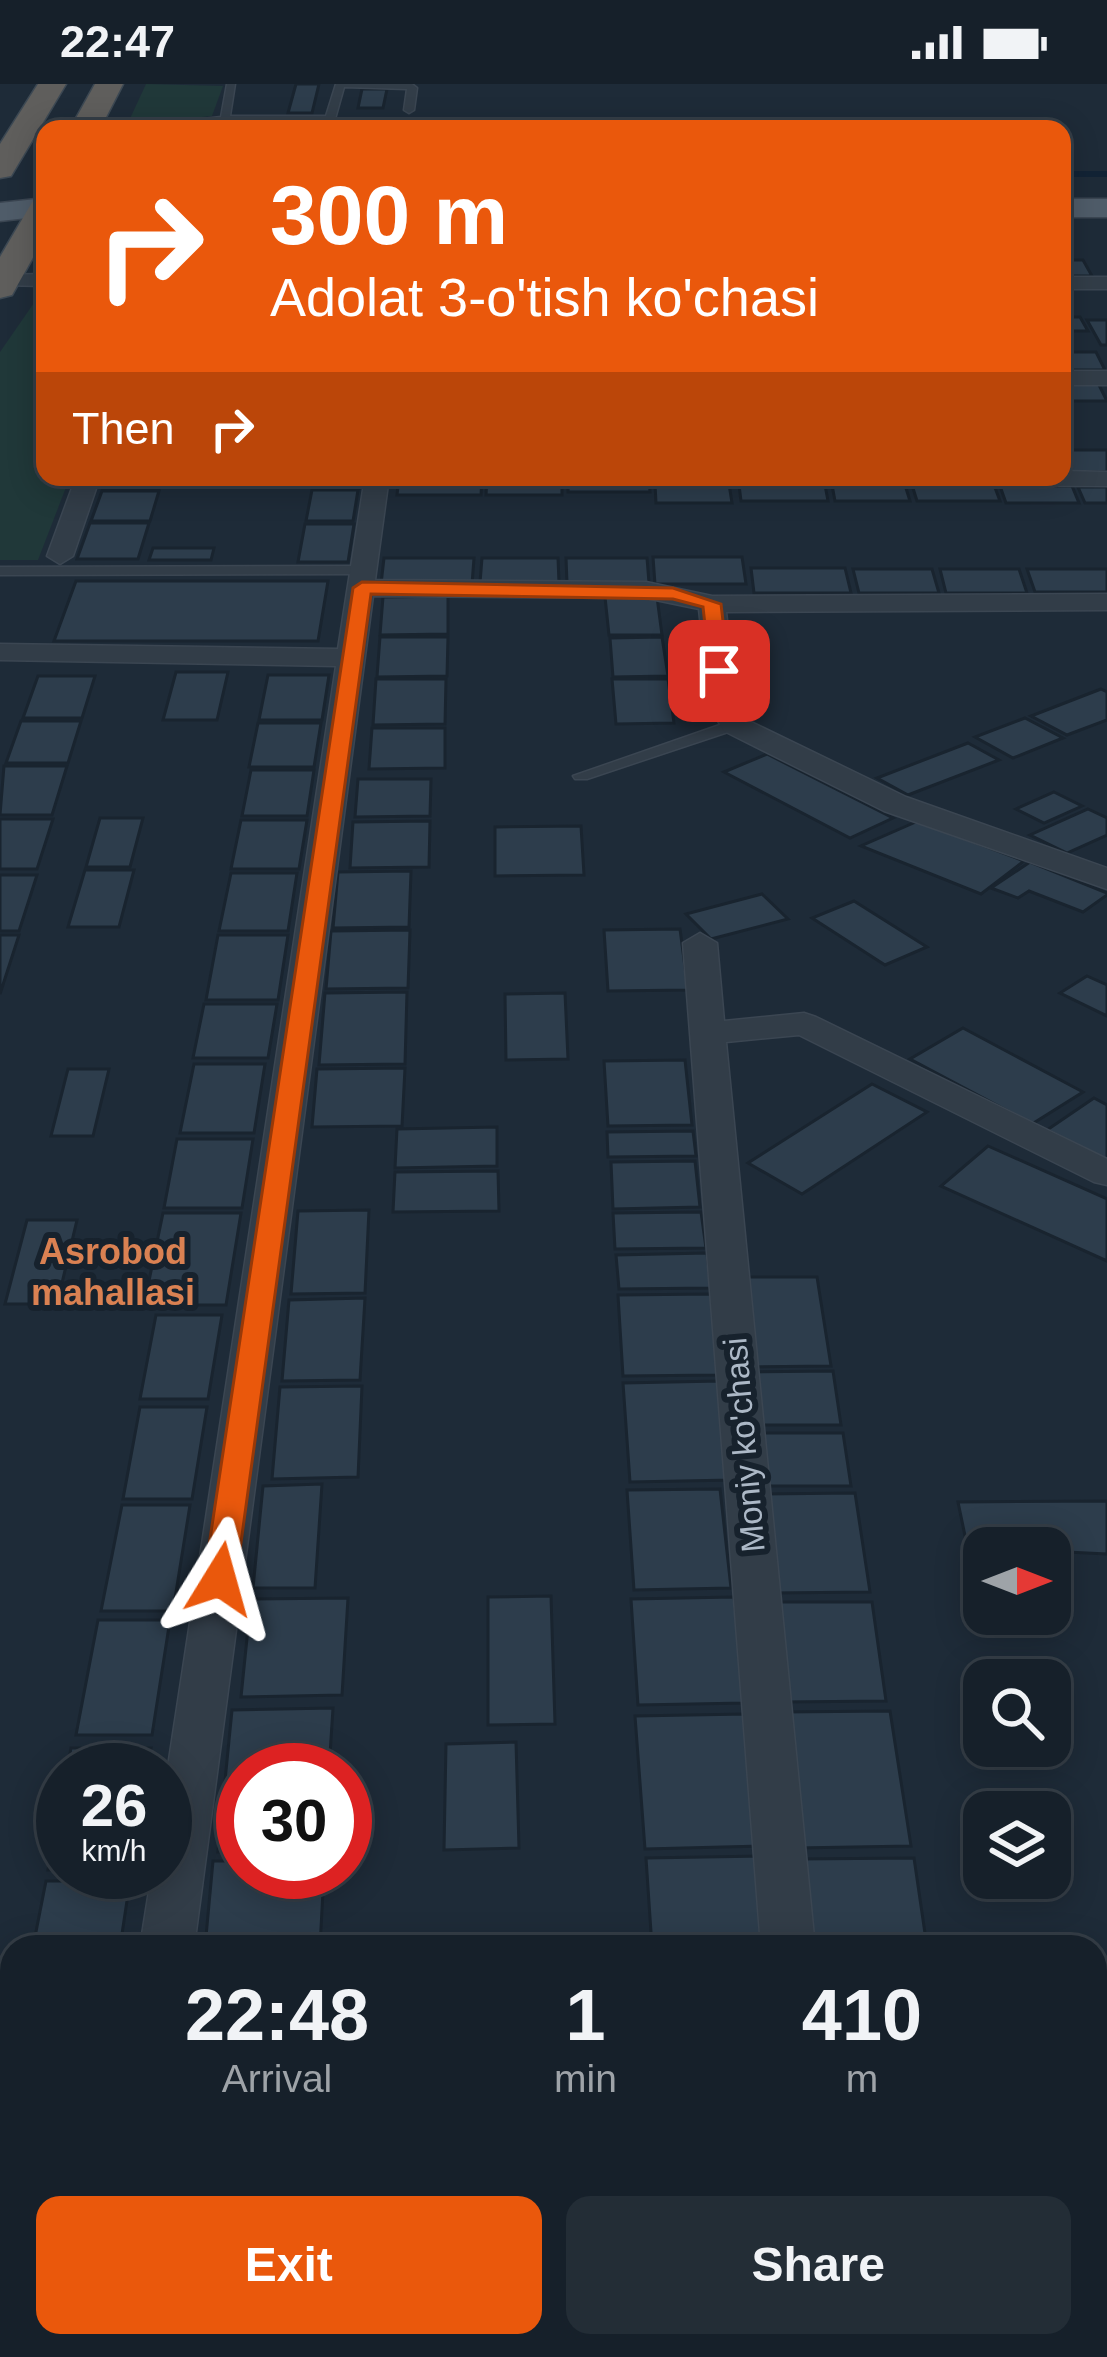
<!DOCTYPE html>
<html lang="en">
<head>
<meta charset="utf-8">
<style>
  body { margin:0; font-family:Arial,sans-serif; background:#232d36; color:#f1f3f6; height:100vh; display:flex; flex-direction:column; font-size:45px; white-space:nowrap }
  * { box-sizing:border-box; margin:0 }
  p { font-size:39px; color:#9ea3a8 }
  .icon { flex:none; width:66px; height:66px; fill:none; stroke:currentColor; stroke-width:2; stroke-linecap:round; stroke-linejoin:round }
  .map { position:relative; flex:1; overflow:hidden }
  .details { position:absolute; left:0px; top:1851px; width:1107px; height:423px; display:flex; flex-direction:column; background:#16202a; border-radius:36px 36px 0 0; box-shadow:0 6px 30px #0003,0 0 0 3px #353e47 }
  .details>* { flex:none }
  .guide { position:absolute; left:36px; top:36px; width:1035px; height:366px; border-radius:24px; box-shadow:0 6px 30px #0003,0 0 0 3px #353e47; background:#ea580c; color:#fff; overflow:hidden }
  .needle { width:78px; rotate:90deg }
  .fabs { position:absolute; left:963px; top:1443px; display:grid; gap:24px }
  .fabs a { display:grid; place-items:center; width:108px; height:108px; border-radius:24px; background:#16202a; box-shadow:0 6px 30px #0003,0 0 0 3px #353e47; font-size:60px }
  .speed { position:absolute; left:36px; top:1659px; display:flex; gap:24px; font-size:60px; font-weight:700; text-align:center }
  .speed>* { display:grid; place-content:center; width:156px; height:156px; border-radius:50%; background:#16202a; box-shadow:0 6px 30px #0003,0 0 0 3px #353e47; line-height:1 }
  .speed small { font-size:30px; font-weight:400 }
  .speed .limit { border:18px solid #d22; background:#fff; color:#111 }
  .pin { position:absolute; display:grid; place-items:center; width:102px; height:102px; color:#fff; margin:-51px; border-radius:24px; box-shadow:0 6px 18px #0006 }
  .me { position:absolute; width:132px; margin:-66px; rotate:8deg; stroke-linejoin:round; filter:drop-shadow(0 0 9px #0008) }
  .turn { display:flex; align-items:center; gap:42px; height:252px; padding:0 36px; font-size:54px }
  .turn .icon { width:156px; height:156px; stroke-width:2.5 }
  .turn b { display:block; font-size:84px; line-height:102px }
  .then { display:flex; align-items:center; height:114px; padding:0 36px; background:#0003; gap:24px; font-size:45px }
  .eta { display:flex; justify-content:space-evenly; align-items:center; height:204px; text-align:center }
  .eta b { font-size:72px; font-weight:700; line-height:84px }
  .primary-button { display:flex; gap:24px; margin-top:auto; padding:24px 36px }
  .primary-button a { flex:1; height:138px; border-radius:24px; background:#ea580c; color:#fff; font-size:48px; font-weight:700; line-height:138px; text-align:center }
  .primary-button a+a { background:#232d36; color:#f1f3f6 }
  .status { display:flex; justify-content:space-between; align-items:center; height:84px; padding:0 60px; background:#16202a; direction:ltr }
  .status svg { height:33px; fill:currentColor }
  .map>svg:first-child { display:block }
  .green { fill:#203839 }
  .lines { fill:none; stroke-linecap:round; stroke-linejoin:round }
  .stream { stroke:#122335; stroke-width:6 }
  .building { fill:#2d3d4c; stroke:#19242f; stroke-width:3 }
  .service-casing { stroke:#3b4652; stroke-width:3 }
  .minor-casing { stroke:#3b4652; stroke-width:3 }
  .primary-casing { stroke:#3b4652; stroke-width:3 }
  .trunk-casing { stroke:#3c4853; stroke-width:3 }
  .service { fill:#323d48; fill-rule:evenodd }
  .minor { fill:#323d48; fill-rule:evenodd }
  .primary { fill:#4f5c69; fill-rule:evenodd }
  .trunk { fill:#5f5e5c; fill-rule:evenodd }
  .route { fill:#ea580c; stroke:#983908; stroke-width:3 }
  .labels { text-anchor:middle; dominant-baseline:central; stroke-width:12; stroke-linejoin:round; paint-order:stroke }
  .street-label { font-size:33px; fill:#acb8c6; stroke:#17222d }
  .neighbourhood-label { font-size:36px; font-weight:bold; fill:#da8152; stroke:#17222d }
</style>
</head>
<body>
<div class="status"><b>22:47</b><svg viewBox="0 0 49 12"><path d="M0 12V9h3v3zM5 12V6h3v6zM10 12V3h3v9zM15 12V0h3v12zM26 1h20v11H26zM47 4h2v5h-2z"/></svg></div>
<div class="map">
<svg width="1107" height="2273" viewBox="0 0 1107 2273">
  <rect width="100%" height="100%" fill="#1e2b38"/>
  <!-- green -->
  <g class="green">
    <path d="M146,0L223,2L212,32L127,41Z"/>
    <path d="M45,203V393H70L38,476H0V268Z"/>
  </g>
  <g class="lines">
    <!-- stream -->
    <g class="stream">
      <path d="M270,40V45"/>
      <path d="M1062,90H1107"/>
    </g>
  </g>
  <!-- building -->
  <g class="building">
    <path d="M296,0H319L312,29H288Z"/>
    <path d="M362,5H387L383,24H358Z"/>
    <path d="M1062,176H1083L1092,192H1062Z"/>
    <path d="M1062,233H1080L1088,247H1062Z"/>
    <path d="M1087,236H1107V261H1101Z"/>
    <path d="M1062,268H1096L1105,286H1062Z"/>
    <path d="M1062,299H1098L1107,317H1062Z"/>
    <path d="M1062,366H1107V388H1071Z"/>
    <path d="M107,393H163L159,404H103Z"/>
    <path d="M315,393H361L360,404H313Z"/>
    <path d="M399,393H482L481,411H397Z"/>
    <path d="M487,393H562V411H486Z"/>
    <path d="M568,393H649L650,408H568Z"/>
    <path d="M655,400H729L732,419H656Z"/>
    <path d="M739,401H825L828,417H741Z"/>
    <path d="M832,401H905L910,417H835Z"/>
    <path d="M912,401H994L1000,417H917Z"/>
    <path d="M1000,402H1072L1079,419H1006Z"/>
    <path d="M1078,403H1107V419H1085Z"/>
    <path d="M312,406H358L353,437H306Z"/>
    <path d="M102,407H159L150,437H91Z"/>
    <path d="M90,439H149L138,475H77Z"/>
    <path d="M305,440H354L348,478H298Z"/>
    <path d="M153,464H214L211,476H149Z"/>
    <path d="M653,473H742L746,500H655Z"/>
    <path d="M384,474H474L472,500H381Z"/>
    <path d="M482,474H558L559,499H480Z"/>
    <path d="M566,474H647L649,499H567Z"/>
    <path d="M751,484H845L851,509H754Z"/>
    <path d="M853,485H932L939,509H859Z"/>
    <path d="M940,485H1019L1027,509H946Z"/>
    <path d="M1027,485H1107V508H1035Z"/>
    <path d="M76,497H328L318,557H54Z"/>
    <path d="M448,512V550L380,551L383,513Z"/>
    <path d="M605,513H657L662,551H609Z"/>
    <path d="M380,553H448L447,592L377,593Z"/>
    <path d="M662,553L668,592L613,593L610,554Z"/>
    <path d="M176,588H228L217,636H163Z"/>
    <path d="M268,591H329L322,636H259Z"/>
    <path d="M38,592H95L82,634H23Z"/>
    <path d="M376,595H446L445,640L373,641Z"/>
    <path d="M612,595H668L674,639L616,640Z"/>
    <path d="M1101,605L1107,608V636L1067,651L1031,632Z"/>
    <path d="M1025,634L1063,654L1013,674L975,653Z"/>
    <path d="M21,637H81L68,679H6Z"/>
    <path d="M258,639H321L314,683H249Z"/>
    <path d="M372,644H445V684L369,685Z"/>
    <path d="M968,659L999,676L908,711L877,694Z"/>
    <path d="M767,670L893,734L850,754L724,688Z"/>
    <path d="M4,682H67L52,731H0Z"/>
    <path d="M251,686H314L307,732H242Z"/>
    <path d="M358,695H431L430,732L355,733Z"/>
    <path d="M1054,708L1082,722L1044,739L1016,725Z"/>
    <path d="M1088,725L1107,734V751L1067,769L1030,751Z"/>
    <path d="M100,734H143L130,783H86Z"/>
    <path d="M0,735H53L37,785H0Z"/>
    <path d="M241,736H307L299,785H231Z"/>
    <path d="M430,737L429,783L350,784L353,738Z"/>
    <path d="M918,737L1024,777L981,810L861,762Z"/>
    <path d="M581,742L584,791L495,792V743Z"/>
    <path d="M1030,778L1107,809V811L1083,828L1029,807L1018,814L991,804Z"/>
    <path d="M85,786H134L119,843H68Z"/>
    <path d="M411,787L409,843L333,844L338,788Z"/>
    <path d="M231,789H297L288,847H219Z"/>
    <path d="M0,791H37L19,847H0Z"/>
    <path d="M762,810L788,835L711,855L686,830Z"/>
    <path d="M854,817L927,863L885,881L812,834Z"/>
    <path d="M680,845L688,906L608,907L604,846Z"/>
    <path d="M410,846L408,904L326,905L331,847Z"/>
    <path d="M0,851H19L0,910Z"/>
    <path d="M218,851H288L278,916H206Z"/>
    <path d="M1087,892L1107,901V932L1060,909Z"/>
    <path d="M407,908L405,980L319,981L325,909Z"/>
    <path d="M565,909L568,975L506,976L505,910Z"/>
    <path d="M204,920H277L268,974H193Z"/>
    <path d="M963,944L1083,1008L1032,1040L910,975Z"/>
    <path d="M685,976L692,1041L608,1042L604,977Z"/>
    <path d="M194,980H265L254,1049H180Z"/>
    <path d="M405,984L402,1042L312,1043L317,985Z"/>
    <path d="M68,985H109L93,1052H51Z"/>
    <path d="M872,1000L927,1028L802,1110L748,1079Z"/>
    <path d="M1094,1014L1107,1021V1076L1047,1046Z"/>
    <path d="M497,1043V1082L395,1084L397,1045Z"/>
    <path d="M693,1047L696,1072L608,1073L607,1048Z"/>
    <path d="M177,1055H253L242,1124H164Z"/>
    <path d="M988,1062L1107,1115V1177L941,1102Z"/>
    <path d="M695,1077L700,1123L613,1125L611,1078Z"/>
    <path d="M498,1087L499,1127L393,1128L395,1088Z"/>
    <path d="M369,1126L365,1209L291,1210L298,1127Z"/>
    <path d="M701,1128L706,1164L615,1165L613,1129Z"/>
    <path d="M163,1129H241L226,1221H144Z"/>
    <path d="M27,1136H77L57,1220H5Z"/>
    <path d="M707,1169L711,1204L619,1205L616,1171Z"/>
    <path d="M739,1193H817L831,1282L748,1283Z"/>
    <path d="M711,1210L719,1291L623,1292L618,1211Z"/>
    <path d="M365,1214L360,1296L282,1297L289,1216Z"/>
    <path d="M156,1231H222L208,1315H140Z"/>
    <path d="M833,1287L841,1341H754L748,1288Z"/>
    <path d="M720,1297L732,1396L630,1398L623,1299Z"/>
    <path d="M362,1302L358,1393L272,1395L280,1303Z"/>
    <path d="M140,1323H207L192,1415H123Z"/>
    <path d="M755,1349H843L851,1402H760Z"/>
    <path d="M322,1400L315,1504H253L263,1402Z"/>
    <path d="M720,1405L731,1504L634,1506L627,1406Z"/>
    <path d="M855,1409L870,1508L771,1509L760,1410Z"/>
    <path d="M1107,1417V1470L984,1464V1471H969L958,1418Z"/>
    <path d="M122,1421H190L173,1527H101Z"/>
    <path d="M551,1512L555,1640L488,1641V1513Z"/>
    <path d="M734,1513L745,1619L638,1621L631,1515Z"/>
    <path d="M348,1514L342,1611L241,1613L251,1515Z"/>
    <path d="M771,1518H872L886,1617L782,1618Z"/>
    <path d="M98,1536H170L152,1651H76Z"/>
    <path d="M333,1624L329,1686H243V1768H218L232,1626Z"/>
    <path d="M890,1627L911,1762L796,1764L782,1628Z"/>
    <path d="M746,1630L762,1762L645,1765L635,1632Z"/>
    <path d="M516,1658L519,1764L444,1766L446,1660Z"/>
    <path d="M71,1664H151L147,1686H67Z"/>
    <path d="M63,1708V1786H48Z"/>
    <path d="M765,1772L775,1863H652L646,1774Z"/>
    <path d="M914,1774L927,1863H807L798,1775Z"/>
    <path d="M213,1777H243V1788H324L320,1863H205Z"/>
    <path d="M46,1797H130L120,1863H33Z"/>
    <path d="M12,1973V2120H0V2036Z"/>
    <path d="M0,2132H12V2262H57L55,2273H0Z"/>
    <path d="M1095,2229L1107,2247V2273H837L831,2262H1095Z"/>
    <path d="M129,2262H259L258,2273H128Z"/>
  </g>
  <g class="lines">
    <!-- service casing -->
    <g class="service-casing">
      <g id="service">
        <path d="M227,0H235L230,32H326L336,0H412L417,4L414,26L409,29L404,26L407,5L344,3L335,35L330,38H225L114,45L221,33Z"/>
        <path d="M0,483L364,482L371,486L364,490L0,491Z"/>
        <path d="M734,636L740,638V644L587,695H575L573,692Z"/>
      </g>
    </g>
    <!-- minor casing -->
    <g class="minor-casing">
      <g id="minor">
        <path d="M45,190V202L0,201V191Z"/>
        <rect x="1062" y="193" width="45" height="12"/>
        <rect x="1062" y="287" width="45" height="14"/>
        <path d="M1062,387L1107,388V402L743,400L731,393H1062Z"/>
        <path d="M76,393H100L73,472L60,480L47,472Z"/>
        <path d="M365,393H389L375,496L646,498L712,512L1107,510V526L726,528L737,622L745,635L906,713L1107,784V805L884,727L724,647L709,622L699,525L646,514L373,512L194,1863H140L152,1788H165V1702L336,582L0,576V560L338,565Z"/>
        <path d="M700,849L717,859L724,937L804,929L816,933L1107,1075V1101L1094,1098L799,951L726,958L815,1863H761L683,859Z"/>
        <path d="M1107,1961V2013L1095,2018V1966Z"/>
        <path d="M1095,2050L1107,2054V2115L1095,2111Z"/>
        <path d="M79,2262H141L139,2273H77Z"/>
        <path d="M487,2262H566L561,2273H482Z"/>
      </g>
    </g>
    <!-- primary casing -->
    <g class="primary-casing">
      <g id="primary">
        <path d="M45,114V132L0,137V119Z"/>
        <rect x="1062" y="115" width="45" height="18"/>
      </g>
    </g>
    <!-- trunk casing -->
    <g class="trunk-casing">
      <g id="trunk">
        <path d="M38,0H66L11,92L0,94V60Z"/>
        <path d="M95,0H123L100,45H70Z"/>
        <path d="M45,112V152L12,211L0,214V173L34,115Z"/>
      </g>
    </g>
    <!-- service -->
    <use href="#service" class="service"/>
    <!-- minor -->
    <use href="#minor" class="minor"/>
    <!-- primary -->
    <use href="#primary" class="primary"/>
    <!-- trunk -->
    <use href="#trunk" class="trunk"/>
  </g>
  <!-- route -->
  <path class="route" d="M362,498L673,504L721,520L729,587L719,593L710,587L703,523L673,515L371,510L236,1495L231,1503H209L204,1495L353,504Z"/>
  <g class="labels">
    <!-- street labels -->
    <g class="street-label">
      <text transform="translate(744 1361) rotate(-95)">Moniy ko'chasi</text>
    </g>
    <!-- neighbourhood labels -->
    <g class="neighbourhood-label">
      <text x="113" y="1167">Asrobod<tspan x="113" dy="41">mahallasi</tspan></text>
    </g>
  </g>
</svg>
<div class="fabs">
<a><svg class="needle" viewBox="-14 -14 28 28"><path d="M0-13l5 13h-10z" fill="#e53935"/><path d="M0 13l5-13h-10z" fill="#9ea3a8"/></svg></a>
<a><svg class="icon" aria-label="search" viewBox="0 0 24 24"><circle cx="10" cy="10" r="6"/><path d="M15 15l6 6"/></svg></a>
<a><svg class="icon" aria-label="layers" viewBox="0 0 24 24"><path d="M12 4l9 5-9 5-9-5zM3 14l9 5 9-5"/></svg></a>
</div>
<div class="speed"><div>26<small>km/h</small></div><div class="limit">30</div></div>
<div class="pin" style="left:719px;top:587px;background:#d93025"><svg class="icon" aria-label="arrive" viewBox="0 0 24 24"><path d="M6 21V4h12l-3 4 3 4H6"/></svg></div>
<svg class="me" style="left:220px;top:1495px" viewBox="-20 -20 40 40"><path d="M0-17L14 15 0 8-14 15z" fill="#ea580c" stroke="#fff" stroke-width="4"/></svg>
<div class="guide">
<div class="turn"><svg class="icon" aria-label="right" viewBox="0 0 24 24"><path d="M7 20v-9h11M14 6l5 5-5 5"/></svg><div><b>300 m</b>Adolat 3-o'tish ko'chasi</div></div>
<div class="then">Then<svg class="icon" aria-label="right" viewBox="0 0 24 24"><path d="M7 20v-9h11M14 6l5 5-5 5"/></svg></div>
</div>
<section class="details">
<div class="eta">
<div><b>22:48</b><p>Arrival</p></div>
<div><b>1</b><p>min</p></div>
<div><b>410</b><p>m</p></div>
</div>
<div class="primary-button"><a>Exit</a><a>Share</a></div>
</section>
</div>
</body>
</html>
